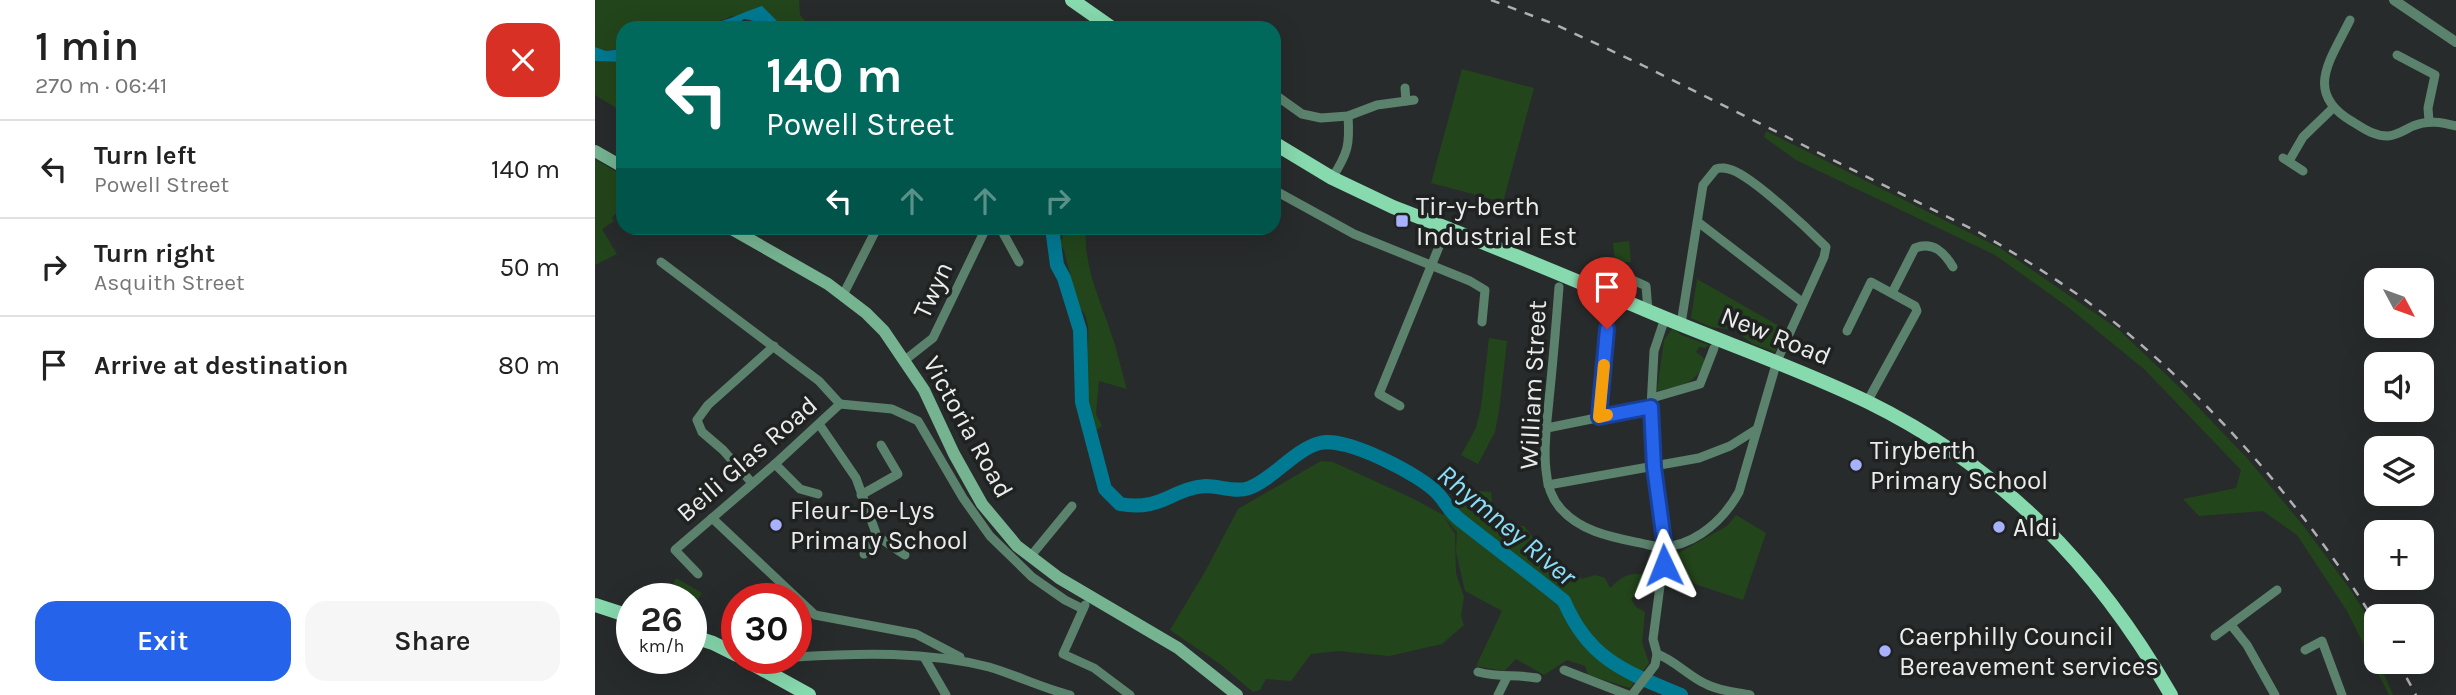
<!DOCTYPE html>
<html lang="en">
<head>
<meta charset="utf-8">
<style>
  body { margin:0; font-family:Karla,sans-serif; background:#f6f6f6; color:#222; height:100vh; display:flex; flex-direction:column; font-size:26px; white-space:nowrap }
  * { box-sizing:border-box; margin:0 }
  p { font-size:23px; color:#767676 }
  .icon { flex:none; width:38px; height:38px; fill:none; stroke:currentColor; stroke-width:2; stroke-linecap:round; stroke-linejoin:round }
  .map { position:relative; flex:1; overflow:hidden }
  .panel { display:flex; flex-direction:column; background:#fff; width:595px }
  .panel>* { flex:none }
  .top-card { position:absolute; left:21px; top:21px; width:665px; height:214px; border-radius:21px; box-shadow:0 7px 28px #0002; background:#00695c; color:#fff; overflow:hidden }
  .needle { width:46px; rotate:131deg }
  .controls { position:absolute; left:1769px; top:268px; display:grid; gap:14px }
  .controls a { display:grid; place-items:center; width:70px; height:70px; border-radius:14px; background:#fff; box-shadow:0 7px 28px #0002; font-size:35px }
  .speed { position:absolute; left:21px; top:583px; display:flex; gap:14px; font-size:35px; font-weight:700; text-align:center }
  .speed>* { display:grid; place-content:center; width:91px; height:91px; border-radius:50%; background:#fff; box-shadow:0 7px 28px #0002; line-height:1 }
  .speed small { font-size:18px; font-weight:400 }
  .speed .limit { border:10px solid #d22; background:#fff; color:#111 }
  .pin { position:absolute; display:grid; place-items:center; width:60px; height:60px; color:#fff; margin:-72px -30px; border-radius:50% 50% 50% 0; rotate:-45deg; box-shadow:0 0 7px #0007 }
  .pin .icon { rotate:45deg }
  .me { position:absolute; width:77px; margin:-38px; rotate:358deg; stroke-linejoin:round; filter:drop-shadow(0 0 5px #0008) }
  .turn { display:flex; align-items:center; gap:24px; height:147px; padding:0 35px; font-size:32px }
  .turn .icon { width:91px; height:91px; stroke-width:2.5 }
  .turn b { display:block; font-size:49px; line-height:60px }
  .lanes { display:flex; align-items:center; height:66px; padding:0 35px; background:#0003; justify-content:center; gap:35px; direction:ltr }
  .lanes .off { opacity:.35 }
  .round { display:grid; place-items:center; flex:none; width:74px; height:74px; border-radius:21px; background:#f6f6f6 }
  .summary { display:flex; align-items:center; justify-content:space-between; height:119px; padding:0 35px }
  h1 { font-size:42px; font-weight:600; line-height:52px }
  .cta { display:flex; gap:14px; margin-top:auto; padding:14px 35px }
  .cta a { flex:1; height:80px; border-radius:21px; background:#2563eb; color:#fff; font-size:28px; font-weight:600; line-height:80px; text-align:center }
  .cta a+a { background:#f6f6f6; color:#222 }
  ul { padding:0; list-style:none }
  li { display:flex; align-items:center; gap:21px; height:98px; padding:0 35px; border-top:2px solid #e0e0e0 }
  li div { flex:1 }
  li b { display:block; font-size:26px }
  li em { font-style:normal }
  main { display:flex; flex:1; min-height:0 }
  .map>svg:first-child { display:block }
  .green { fill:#23451b }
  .water { fill:#007992 }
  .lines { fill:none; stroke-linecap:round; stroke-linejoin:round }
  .river { stroke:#007992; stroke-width:14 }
  .minor { stroke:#5b826c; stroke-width:9 }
  .tertiary { stroke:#5b826c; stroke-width:10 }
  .secondary { stroke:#75b391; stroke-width:12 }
  .primary { stroke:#87d9ae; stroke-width:14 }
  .rail { stroke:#afb1b1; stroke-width:2.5; stroke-dasharray:9 9; stroke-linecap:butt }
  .route-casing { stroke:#184099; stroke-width:18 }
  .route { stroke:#2563eb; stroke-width:12 }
  .slow { stroke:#f59e0b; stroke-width:12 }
  .poi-dot { fill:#a7b1fc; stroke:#1f2221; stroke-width:2.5 }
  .labels { text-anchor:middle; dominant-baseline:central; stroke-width:7; stroke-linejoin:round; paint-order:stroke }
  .poi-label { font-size:26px; fill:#ebeded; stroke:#1f2221; text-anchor:start }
  .street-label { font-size:26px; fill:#ebeded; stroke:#1f2221 }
  .water-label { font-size:28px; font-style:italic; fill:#8ae0fa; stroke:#1f2221 }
</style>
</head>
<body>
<main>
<section class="panel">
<div class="summary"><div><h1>1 min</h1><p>270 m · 06:41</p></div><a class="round" style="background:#d93025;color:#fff"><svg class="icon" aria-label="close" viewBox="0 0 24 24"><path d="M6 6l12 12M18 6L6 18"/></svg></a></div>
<ul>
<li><svg class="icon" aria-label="left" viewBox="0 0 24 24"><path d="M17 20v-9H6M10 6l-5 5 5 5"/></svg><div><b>Turn left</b><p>Powell Street</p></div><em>140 m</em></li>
<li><svg class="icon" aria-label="right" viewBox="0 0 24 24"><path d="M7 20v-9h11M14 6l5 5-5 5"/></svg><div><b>Turn right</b><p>Asquith Street</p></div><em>50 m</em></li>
<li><svg class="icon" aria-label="arrive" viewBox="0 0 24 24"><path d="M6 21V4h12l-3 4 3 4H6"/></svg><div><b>Arrive at destination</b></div><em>80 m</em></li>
</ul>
<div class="cta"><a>Exit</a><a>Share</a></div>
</section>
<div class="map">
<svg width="1861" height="695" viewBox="0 0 1861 695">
  <rect width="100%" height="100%" fill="#282b2b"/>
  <!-- green -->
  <g class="green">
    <path d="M0,0H204L205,15L216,28H189L186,22L136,16C128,22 113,23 108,28H28V49L11,51L0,47Z"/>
    <path d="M0,61L28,62V112L0,95Z"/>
    <path d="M867,69L939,88L908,202L836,183Z"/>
    <path d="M1171,131L1405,248L1523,329L1581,384L1652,458L1711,529L1757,592L1781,631L1771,639L1781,657L1782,662H1784L1798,695H1794L1752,611L1702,535L1668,511L1604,516L1588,499L1641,488L1646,470L1550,370L1473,307L1400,255L1201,160L1169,137Z"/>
    <path d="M0,159L28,176V204L17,218L19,221L7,229L22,254L0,265Z"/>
    <path d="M467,228H491C488,269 507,303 519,342C524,358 527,373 532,389L504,381L501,414L507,426L501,430C496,410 491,389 491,369C491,349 500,320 483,306L469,250L464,242L468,238Z"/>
    <path d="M1034,241L1036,262L1020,263L1018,243Z"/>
    <path d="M1102,279L1191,330L1180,352L1158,344L1139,330L1116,327L1096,318Z"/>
    <path d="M1078,328L1086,335L1114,345L1110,348L1104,347L1101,352L1108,357L1110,363C1098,386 1086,385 1062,391L1069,340Z"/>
    <path d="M894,338L912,341L904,411L900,432L883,464L866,455L881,428L886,407Z"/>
    <path d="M726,461L738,462L819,499L848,515L871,490L896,492L899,519L905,527L929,526L948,551L987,579L1000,575L1010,578L1015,588C1031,573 1035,572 1057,576L1055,591L1042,592L1036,599L1041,607L1050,612L1047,642L1054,663L1035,688L993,675L990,666L972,660L949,675L921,659L909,671L881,666L907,611L870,591L861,552L862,532L849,517L860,534L861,573L869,597L866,616L869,625L847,644L794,656L744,651L716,654L696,681L671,679L665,690L658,692L625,664L575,630L611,570L643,509Z"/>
    <path d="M1141,515L1171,533L1148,600L1100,584L1078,556L1132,526Z"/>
    <path d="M81,578L107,593L96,610V598H72Z"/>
  </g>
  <!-- water -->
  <g class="water">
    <path d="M167,6L189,28C174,28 164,21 149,19L138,28H108L111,25C130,22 148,12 167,6Z"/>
    <path d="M0,47L11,51L28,49V62L0,61Z"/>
  </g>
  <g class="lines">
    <!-- river -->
    <path class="river" d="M457,228L462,265L469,278L485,330L487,402L510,489L525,504C566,512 577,488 611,486C625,486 640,493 654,488C677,480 700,449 725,443C750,436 827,475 844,495C851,503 855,512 864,519C899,547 935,573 969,601C994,660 1031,672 1086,695"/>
    <!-- minor -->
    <g class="minor">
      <path d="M1755,20C1735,61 1708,93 1758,122C1769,129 1779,136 1793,136C1803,135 1809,130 1818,126C1833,120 1846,122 1861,126"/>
      <path d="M1802,55L1840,75L1833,108L1834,121"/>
      <path d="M810,88L811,101"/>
      <path d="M679,94L707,114L726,118L753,116L782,105L819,100"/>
      <path d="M1688,158L1708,171"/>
      <path d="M1694,161L1708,137L1738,108"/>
      <path d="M737,178C753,153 755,145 753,116"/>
      <path d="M679,190L759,234L875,281L890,290L887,322"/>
      <path d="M1103,222L1207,302"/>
      <path d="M398,228L407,231L424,262"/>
      <path d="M66,262L224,381L245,404"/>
      <path d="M1006,266L1051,286L1053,311"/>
      <path d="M964,287C961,325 958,362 954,400C952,423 948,447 951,470C952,484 956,498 966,509C988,534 1023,538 1054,545C1091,554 1127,523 1144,492L1182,361L1229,257L1231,247C1213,229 1159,178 1137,170C1131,168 1127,167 1121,169L1108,185L1086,324"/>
      <path d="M1297,293L1320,248C1338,241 1349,252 1358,267"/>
      <path d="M248,295L282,228"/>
      <path d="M1252,331L1276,282L1320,306L1322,311L1272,402"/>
      <path d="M310,360L338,338L391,228"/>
      <path d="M1057,398L1105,384L1119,348"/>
      <path d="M245,404L297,409L323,421L368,498L395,536L437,577L470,600L488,609"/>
      <path d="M805,406L784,394L852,227"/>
      <path d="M1004,417L1014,305"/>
      <path d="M224,424L261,478L282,536L310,555"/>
      <path d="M952,428L1056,407"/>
      <path d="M180,464L205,489L223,494"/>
      <path d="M157,483L128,450L107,432L102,420L113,405L179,346"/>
      <path d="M953,485L1104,458L1135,446L1162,429"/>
      <path d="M266,495L303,474L286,445"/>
      <path d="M117,518L220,615L321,634L365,657"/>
      <path d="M269,554L282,536"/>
      <path d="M435,557L477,506"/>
      <path d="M103,574L80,550L180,464L245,404"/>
      <path d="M490,605L468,654L499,668L535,695"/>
      <path d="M1636,625L1652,645L1680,695"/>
      <path d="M1620,636L1682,590"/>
      <path d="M1710,650L1727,641L1747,695"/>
      <path d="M1062,654C1081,661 1093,676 1111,684C1124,691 1140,692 1155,695"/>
      <path d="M201,657C265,653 331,651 394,667C421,675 447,688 475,695"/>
      <path d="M329,657L351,695"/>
      <path d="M163,667L173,658H186"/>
      <path d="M969,670L1033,695"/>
      <path d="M883,672C905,678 920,674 942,678"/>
      <path d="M903,695L912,677"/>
      <path d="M1037,695L1060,665L1062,654L1058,639L1070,548L1059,467L1056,407L1059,351L1070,318"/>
    </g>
    <!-- tertiary -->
    <path class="tertiary" d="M1799,0L1861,42"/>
    <!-- secondary -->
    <g class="secondary">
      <path d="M0,151L28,167"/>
      <path d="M135,228L233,284L271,313L289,331L329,390L359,454L387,504L422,546L464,578L583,648L642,695"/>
    </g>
    <!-- primary -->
    <g class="primary">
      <path d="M477,0L517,28"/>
      <path d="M679,143L737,178L798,207C884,240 968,275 1053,311C1126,342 1201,367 1273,402C1407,468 1502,566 1576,695"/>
      <path d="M0,605L37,617"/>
      <path d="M96,636L118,643L142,655"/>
      <path d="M147,658L214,695"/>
    </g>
    <!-- rail -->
    <g class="rail">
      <path d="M896,0L959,24L1047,65L1385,233C1424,256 1464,280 1501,308C1611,392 1710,507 1782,625"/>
      <path d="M1803,662L1821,695"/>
    </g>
  </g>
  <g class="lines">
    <!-- route casing -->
    <g class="route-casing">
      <path id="route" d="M1012,329L1004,417L1056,407L1059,467L1070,548L1069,565"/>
    </g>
    <!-- route -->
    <use href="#route" class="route"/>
    <!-- slow -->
    <path class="slow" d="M1009,365L1004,417L1012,415"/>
  </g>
  <!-- markers -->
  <g class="poi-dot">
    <rect x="800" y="214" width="14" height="14" rx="3.5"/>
    <circle cx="1261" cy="465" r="7"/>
    <circle cx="181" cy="525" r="7"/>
    <circle cx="1404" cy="527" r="7"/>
    <circle cx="1290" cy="651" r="7"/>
  </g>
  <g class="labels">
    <!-- poi labels -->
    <g class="poi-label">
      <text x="821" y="206">Tir-y-berth<tspan x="821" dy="30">Industrial Est</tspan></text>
      <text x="1275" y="450">Tiryberth<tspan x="1275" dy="30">Primary School</tspan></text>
      <text x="195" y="510">Fleur-De-Lys<tspan x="195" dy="30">Primary School</tspan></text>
      <text x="1418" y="527">Aldi</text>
      <text x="1304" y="636">Caerphilly Council<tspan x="1304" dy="30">Bereavement services</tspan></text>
    </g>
    <!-- street labels -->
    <g class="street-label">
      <text transform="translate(338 290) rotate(-65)">Twyn</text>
      <text transform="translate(1181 336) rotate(22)">New Road</text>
      <text transform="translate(938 385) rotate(-87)">William Street</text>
      <text transform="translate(373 427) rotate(61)">Victoria Road</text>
      <text transform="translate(152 459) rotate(-41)">Beili Glas Road</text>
    </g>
    <!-- water labels -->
    <g class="water-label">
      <text transform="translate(912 525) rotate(40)">Rhymney River</text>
    </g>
  </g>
</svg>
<div class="controls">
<a><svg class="needle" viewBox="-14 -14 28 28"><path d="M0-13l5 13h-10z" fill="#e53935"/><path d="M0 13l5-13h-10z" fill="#767676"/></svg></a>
<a><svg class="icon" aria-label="sound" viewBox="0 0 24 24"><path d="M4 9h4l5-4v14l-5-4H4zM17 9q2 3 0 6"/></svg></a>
<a><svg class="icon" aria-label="layers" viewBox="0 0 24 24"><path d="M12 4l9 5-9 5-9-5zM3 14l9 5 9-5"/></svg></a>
<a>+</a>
<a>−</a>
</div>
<div class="speed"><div>26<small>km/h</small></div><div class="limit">30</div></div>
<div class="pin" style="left:1012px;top:329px;background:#d93025"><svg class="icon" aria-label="arrive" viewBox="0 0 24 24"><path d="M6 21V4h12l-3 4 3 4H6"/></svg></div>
<svg class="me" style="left:1069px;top:565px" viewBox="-20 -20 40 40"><path d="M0-17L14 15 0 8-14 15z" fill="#2563eb" stroke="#fff" stroke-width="4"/></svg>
<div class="top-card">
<div class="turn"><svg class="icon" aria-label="left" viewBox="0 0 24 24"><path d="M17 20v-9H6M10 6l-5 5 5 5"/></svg><div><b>140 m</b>Powell Street</div></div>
<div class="lanes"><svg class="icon" aria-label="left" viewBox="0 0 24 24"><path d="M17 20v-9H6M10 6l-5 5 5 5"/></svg><svg class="icon off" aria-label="ahead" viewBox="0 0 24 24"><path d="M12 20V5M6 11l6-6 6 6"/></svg><svg class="icon off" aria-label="ahead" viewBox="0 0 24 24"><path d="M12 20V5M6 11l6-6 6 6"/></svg><svg class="icon off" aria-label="right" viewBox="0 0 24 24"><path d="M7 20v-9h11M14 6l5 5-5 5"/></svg></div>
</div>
</div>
</main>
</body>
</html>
